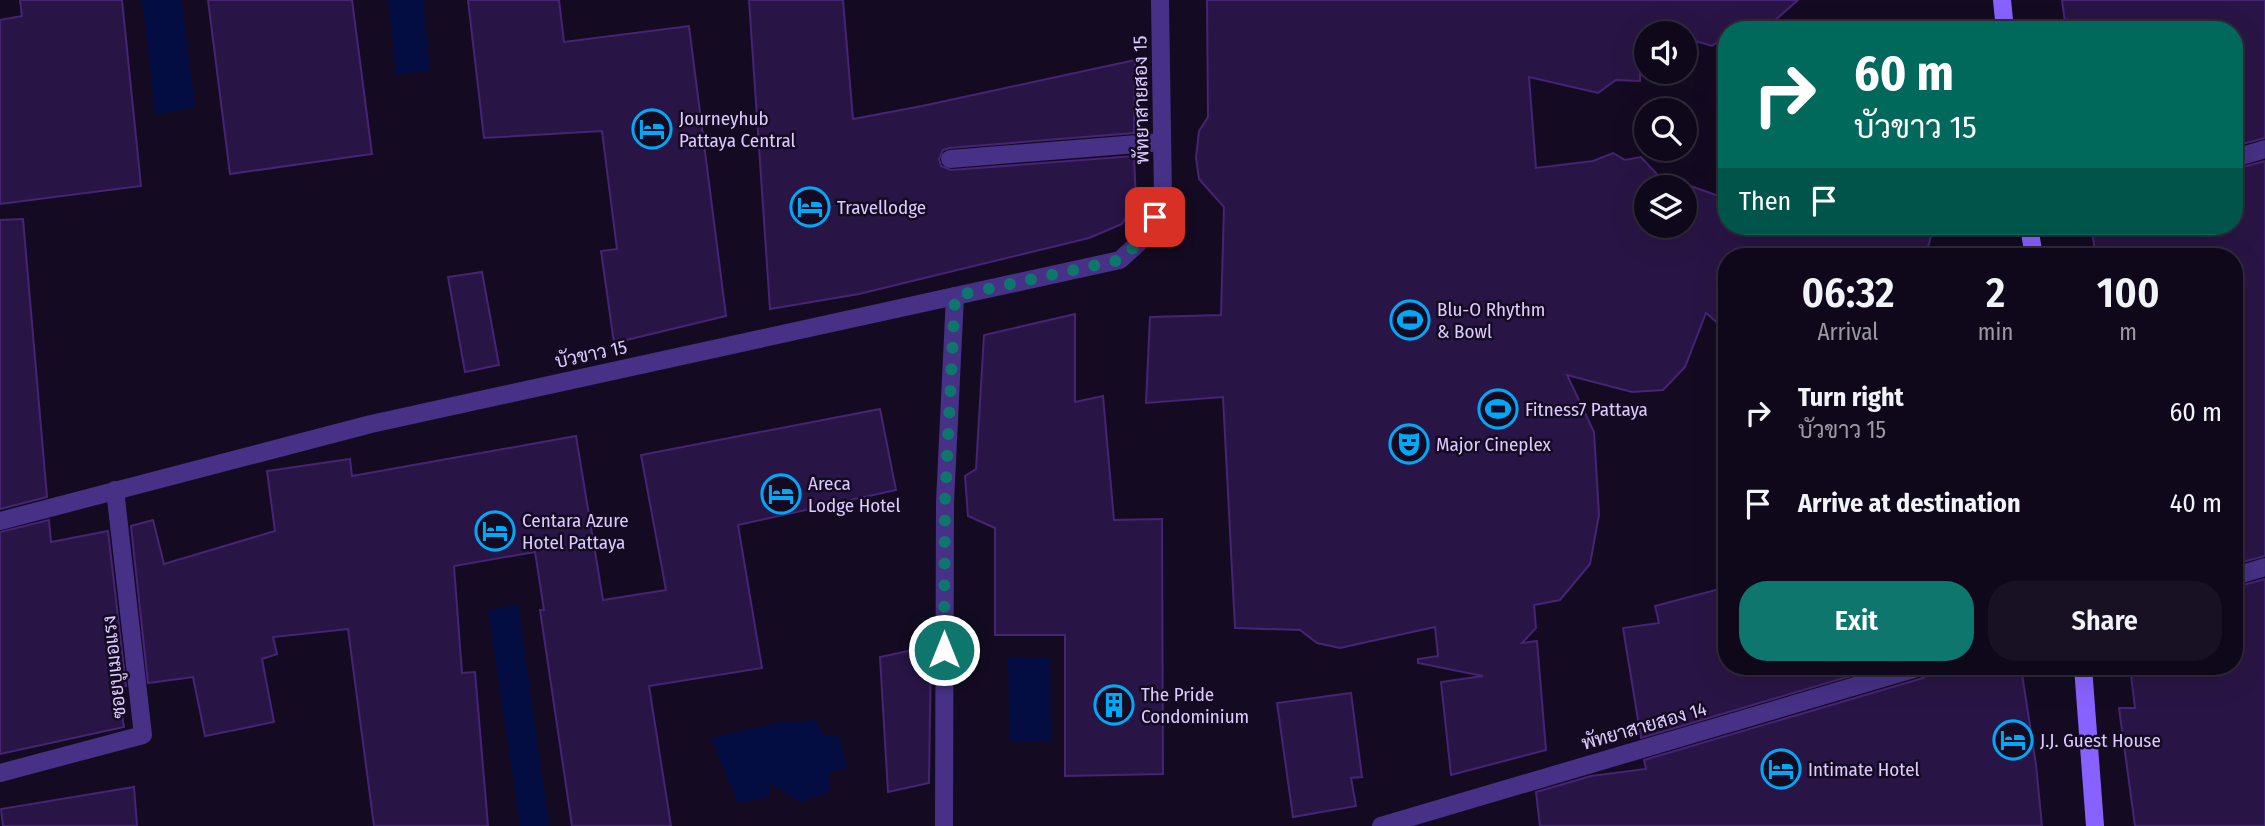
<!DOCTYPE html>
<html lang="en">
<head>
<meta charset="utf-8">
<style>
  body { margin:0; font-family:"Fira Sans Condensed",Sarabun,sans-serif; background:#181123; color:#f1f3f6; height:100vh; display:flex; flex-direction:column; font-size:26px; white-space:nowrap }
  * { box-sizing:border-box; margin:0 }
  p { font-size:23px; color:#9b9aa2 }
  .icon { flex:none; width:38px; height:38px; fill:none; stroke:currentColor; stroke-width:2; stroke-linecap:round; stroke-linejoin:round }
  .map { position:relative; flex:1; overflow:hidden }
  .side { position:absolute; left:1718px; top:248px; width:525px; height:427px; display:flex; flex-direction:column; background:#0f081a; border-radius:28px; box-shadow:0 7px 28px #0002,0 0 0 2px #2f2939 }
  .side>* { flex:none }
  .guide { position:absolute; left:1718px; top:21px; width:525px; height:214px; border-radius:28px; box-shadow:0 7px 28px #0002,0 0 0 2px #2f2939; background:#00695c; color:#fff; overflow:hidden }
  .fabs { position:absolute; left:1634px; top:21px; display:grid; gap:14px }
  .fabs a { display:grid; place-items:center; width:63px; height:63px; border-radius:50%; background:#0f081a; box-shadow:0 7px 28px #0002,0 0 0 2px #2f2939; font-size:35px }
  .pin { position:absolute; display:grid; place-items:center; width:60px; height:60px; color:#fff; margin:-30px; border-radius:14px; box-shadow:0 4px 10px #0006 }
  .me { position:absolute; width:77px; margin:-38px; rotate:0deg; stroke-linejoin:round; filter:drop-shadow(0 0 5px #0008) }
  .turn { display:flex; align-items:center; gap:24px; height:147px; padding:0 21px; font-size:32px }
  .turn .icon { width:91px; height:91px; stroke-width:2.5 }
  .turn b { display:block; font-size:49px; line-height:60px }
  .then { display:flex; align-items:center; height:66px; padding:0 21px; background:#0003; gap:14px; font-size:26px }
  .eta { display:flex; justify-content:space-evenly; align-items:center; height:119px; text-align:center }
  .eta b { font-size:42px; font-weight:600; line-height:49px }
  .button { display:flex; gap:14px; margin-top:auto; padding:14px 21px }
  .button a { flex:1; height:80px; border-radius:28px; background:#0f766e; color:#fff; font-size:28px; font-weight:600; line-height:80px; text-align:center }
  .button a+a { background:#181123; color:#f1f3f6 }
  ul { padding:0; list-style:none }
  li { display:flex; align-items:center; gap:21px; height:91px; padding:0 21px }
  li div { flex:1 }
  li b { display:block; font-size:26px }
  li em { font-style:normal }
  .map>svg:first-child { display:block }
  .water { fill:#040d41 }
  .building { fill:#291545; stroke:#452473; stroke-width:2 }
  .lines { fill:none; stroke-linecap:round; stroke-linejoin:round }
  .lane { stroke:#463186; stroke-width:18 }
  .street { stroke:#463186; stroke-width:18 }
  .secondary { stroke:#8862ff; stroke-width:18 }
  .route { stroke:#0f766e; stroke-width:12; stroke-dasharray:0 21.6 }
  .labels { text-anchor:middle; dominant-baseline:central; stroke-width:5; stroke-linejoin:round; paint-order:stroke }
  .street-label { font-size:19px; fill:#ddcbff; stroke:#140b22 }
  .poi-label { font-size:19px; fill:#ddcbff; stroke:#140b22; text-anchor:start }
</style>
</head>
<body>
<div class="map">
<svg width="2265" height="826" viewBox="0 0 2265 826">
  <rect width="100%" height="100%" fill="#140b22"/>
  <!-- water -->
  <g class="water">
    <path d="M142,0H182L195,108L155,114Z"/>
    <path d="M388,0H423L430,70L396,75Z"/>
    <path d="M518,605L549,826H520L488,610Z"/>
    <path d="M1050,657L1051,741L1009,742L1008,658Z"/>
    <path d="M816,720L824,736H839L847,768L830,772L829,792L800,802L770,783V797L738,803L711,738L781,722Z"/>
  </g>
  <!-- building -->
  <g class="building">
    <path d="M20,0H122L141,186L0,204V20L22,16Z"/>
    <path d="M208,0H352L372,154L230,174Z"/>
    <path d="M468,0H559L564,42L689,26L726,316L614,343L601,251L617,249L602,131L484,138Z"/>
    <path d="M749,0H843L853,119L922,106L1135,60L1134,133L949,148L943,150L939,159L941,166L951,170L1134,156L1136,202L1122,224L1089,238L859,294L770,309Z"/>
    <path d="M1207,0H1798L1764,30H1727V35L1712,46L1685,38V33H1647V54L1640,60V81L1616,80L1598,93L1529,77L1536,168L1593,161L1613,153L1625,160L1641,157L1669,187H1647V226H1685V184L1727,199V226H1934L1925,257H1727V331L1706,313L1685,367L1663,390L1632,392L1567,375L1594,432L1599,515L1590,564L1560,600L1534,605L1536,628L1522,643L1537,641L1546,750L1451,775L1441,682L1483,676L1418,663V659L1438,656L1435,627L1340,648L1317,643L1300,630L1235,628L1223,397L1146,403L1150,317L1221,315L1224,207L1199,179L1196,158L1199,131L1208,117Z"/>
    <path d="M2062,0H2265V138L2235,146V30H2066Z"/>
    <path d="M2265,161V556L2235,564V257H2096L2091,226H2235V169Z"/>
    <path d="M23,219L47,497L0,509V220Z"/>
    <path d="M482,272L499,365L465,372L448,277Z"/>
    <path d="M1075,314V402L1103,396L1114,520L1162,519L1163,774L1065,776V635H995V528L968,516L965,476L976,469L984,335Z"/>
    <path d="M880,409L896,490L738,525L762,668L649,686L671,826H572L540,610H544L535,552L454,566L462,673L475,672L488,826H374L348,629L273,637L277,654L262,659L274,722L205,736L193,677L148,683L131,526L153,520L164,564L275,531L267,471L350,459L352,476L576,436L603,600L666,590L641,455Z"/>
    <path d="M49,520L51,542L108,531L126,686L117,687L124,727L0,754V532Z"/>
    <path d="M2265,579V826H2135L2119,708H2135L2130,667H2235V587Z"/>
    <path d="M1727,587V667H1881L1641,738L1623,628L1659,623L1655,606Z"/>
    <path d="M931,646L929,783L888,792L880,657Z"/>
    <path d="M1931,667H1951L1952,674L1984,667H2021L2036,765L2042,826H1540L1536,792L1591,776L1646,769L1644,760L1923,678L1929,674Z"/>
    <path d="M1351,693L1362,777L1351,778L1356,806L1293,817L1277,703Z"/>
    <path d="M134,787L137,826H3L1,809Z"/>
  </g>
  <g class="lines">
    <!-- lane -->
    <path class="lane" d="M950,159L1162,142"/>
    <!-- street -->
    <g class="street">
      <path d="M2235,158L2265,149"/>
      <path d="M0,521L371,424L1120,260L1146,236L1163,199L1160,0"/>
      <path d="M2235,576L2265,567"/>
      <path d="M0,773L143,735L115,490"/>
      <path d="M944,826L945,502L955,296"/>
      <path d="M1381,826L1920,667"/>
    </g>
    <!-- secondary -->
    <g class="secondary">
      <path d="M2002,0L2005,30"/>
      <path d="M2029,226L2034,257"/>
      <path d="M2083,667L2095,826"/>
    </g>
  </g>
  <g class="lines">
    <!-- route -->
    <path class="route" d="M944,650L945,502L955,296L1120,260L1146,236L1155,217"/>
  </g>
  <!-- icons -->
  <defs>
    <g id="hotel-ring" transform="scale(2.0125)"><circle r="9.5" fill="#140b22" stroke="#00a8f6" stroke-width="1.5"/><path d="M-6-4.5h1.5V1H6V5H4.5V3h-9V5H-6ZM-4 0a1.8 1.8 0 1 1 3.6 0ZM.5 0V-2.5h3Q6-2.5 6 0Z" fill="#00a8f6"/></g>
    <g id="stadium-ring" transform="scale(2.0125)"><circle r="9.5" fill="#140b22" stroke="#00a8f6" stroke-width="1.5"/><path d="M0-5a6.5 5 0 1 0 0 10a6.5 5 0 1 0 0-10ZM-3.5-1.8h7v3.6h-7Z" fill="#00a8f6"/></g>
    <g id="theatre-ring" transform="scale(2.0125)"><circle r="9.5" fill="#140b22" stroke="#00a8f6" stroke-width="1.5"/><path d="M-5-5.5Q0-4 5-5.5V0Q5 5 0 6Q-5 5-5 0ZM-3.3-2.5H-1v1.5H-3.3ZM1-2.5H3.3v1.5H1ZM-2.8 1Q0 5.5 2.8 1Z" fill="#00a8f6"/></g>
    <g id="building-ring" transform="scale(2.0125)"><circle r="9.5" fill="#140b22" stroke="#00a8f6" stroke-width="1.5"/><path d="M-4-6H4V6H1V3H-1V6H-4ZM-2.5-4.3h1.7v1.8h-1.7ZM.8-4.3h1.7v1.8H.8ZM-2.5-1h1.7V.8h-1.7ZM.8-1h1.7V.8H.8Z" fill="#00a8f6"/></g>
  </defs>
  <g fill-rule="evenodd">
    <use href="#hotel-ring" x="652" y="129"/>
    <use href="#hotel-ring" x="810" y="207"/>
    <use href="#stadium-ring" x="1410" y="320"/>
    <use href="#stadium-ring" x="1498" y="409"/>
    <use href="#theatre-ring" x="1409" y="444"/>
    <use href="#hotel-ring" x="781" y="494"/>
    <use href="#hotel-ring" x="495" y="531"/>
    <use href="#building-ring" x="1114" y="705"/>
    <use href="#hotel-ring" x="2013" y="740"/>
    <use href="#hotel-ring" x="1781" y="769"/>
  </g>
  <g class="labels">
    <!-- street labels -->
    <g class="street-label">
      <text transform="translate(1141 100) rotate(-91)">พัทยาสายสอง 15</text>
      <text transform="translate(591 354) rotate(-12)">บัวขาว 15</text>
      <text transform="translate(114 667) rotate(-96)">ซอยบูเมอแรง</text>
      <text transform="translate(1644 726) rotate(-16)">พัทยาสายสอง 14</text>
    </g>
    <!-- poi labels -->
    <g class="poi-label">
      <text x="679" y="118">Journeyhub<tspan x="679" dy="22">Pattaya Central</tspan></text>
      <text x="837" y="207">Travellodge</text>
      <text x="1437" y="309">Blu-O Rhythm<tspan x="1437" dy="22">&amp; Bowl</tspan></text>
      <text x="1525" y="409">Fitness7 Pattaya</text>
      <text x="1436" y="444">Major Cineplex</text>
      <text x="808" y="483">Areca<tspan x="808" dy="22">Lodge Hotel</tspan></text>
      <text x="522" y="520">Centara Azure<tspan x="522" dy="22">Hotel Pattaya</tspan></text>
      <text x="1141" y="694">The Pride<tspan x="1141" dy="22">Condominium</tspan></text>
      <text x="2040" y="740">J.J. Guest House</text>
      <text x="1808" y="769">Intimate Hotel</text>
    </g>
  </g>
</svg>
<div class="fabs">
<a><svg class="icon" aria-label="sound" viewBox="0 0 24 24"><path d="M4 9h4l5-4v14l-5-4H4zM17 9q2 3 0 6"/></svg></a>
<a><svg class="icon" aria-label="search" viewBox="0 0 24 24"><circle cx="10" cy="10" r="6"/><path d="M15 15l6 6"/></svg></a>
<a><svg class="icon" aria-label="layers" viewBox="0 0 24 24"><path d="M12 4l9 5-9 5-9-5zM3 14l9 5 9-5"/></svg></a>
</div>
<div class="pin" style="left:1155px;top:217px;background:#d93025"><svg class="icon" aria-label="arrive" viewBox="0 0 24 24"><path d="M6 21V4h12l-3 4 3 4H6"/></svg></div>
<svg class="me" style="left:944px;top:650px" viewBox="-20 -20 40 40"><circle r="17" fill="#0f766e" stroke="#fff" stroke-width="3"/><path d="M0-11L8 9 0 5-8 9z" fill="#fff"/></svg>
<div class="guide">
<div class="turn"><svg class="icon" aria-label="right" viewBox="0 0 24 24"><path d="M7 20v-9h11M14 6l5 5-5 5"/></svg><div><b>60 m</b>บัวขาว 15</div></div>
<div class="then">Then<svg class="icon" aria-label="arrive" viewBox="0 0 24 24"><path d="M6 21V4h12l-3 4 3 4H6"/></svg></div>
</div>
<section class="side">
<div class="eta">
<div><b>06:32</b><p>Arrival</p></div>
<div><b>2</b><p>min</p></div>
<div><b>100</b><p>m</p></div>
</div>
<ul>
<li><svg class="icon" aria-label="right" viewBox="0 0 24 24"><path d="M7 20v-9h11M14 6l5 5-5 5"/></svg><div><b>Turn right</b><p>บัวขาว 15</p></div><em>60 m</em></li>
<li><svg class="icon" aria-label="arrive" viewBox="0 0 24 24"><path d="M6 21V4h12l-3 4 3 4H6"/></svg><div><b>Arrive at destination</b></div><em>40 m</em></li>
</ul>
<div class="button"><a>Exit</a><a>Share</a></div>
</section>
</div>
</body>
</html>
